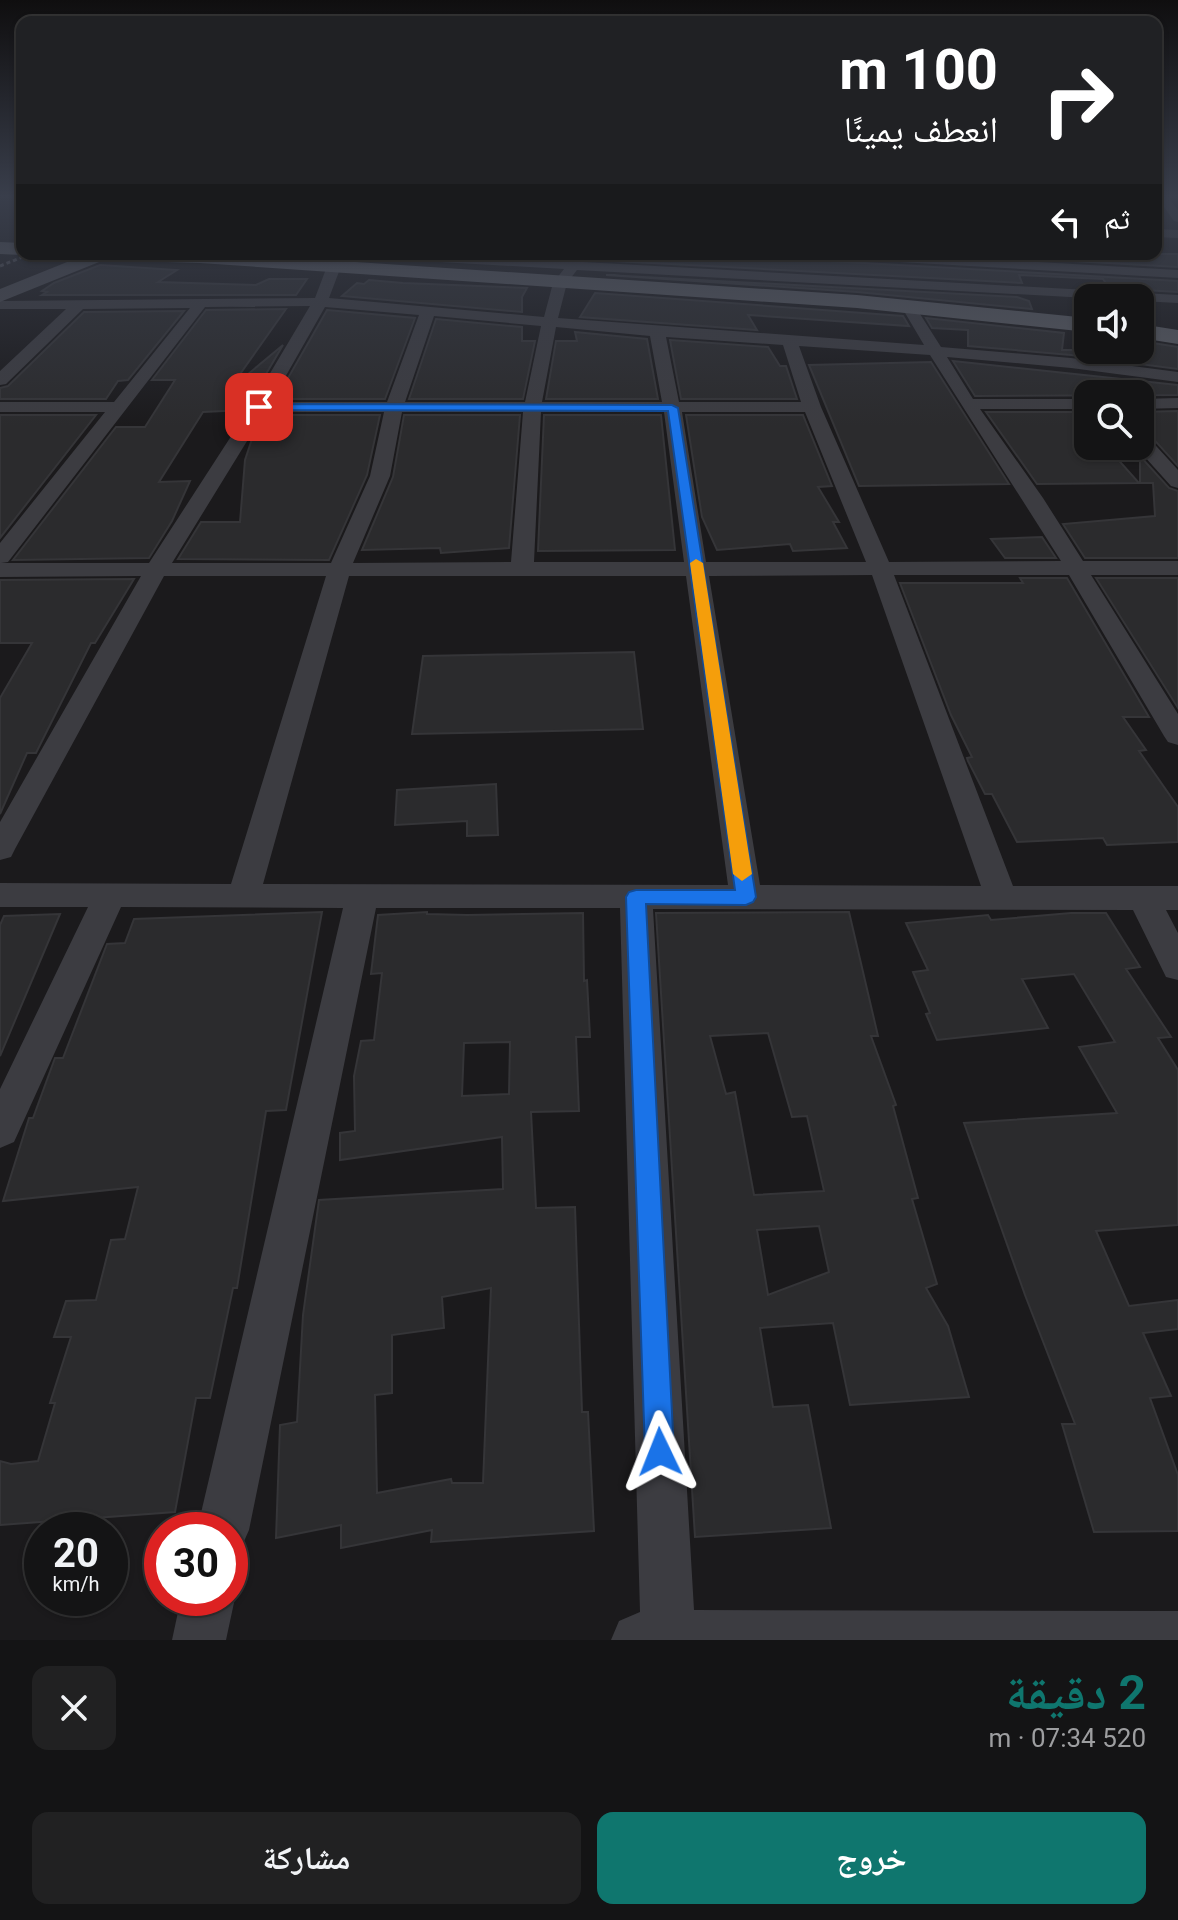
<!DOCTYPE html>
<html lang="ar">
<head>
<meta charset="utf-8">
<style>
  body { margin:0; font-family:Roboto,"Noto Naskh Arabic",sans-serif; background:#212122; color:#f1f3f6; direction:rtl; height:100vh; display:flex; flex-direction:column; font-size:30px; white-space:nowrap }
  * { box-sizing:border-box; margin:0 }
  p { font-size:26px; color:#9d9ea0 }
  .icon { flex:none; width:44px; height:44px; fill:none; stroke:currentColor; stroke-width:2; stroke-linecap:round; stroke-linejoin:round }
  .map { position:relative; height:1640px; overflow:hidden; direction:ltr }
  .drawer { display:flex; flex-direction:column; background:#141415; flex:1 }
  .drawer>* { flex:none }
  .guide { position:absolute; left:16px; top:16px; width:1146px; height:244px; border-radius:16px; box-shadow:0 2px 6px #0004,0 0 0 2px #333334; direction:rtl; background:#202124; color:#fff; overflow:hidden }
  .buttons { position:absolute; left:1074px; top:284px; display:grid; gap:16px }
  .buttons a { display:grid; place-items:center; width:80px; height:80px; border-radius:16px; background:#141415; box-shadow:0 2px 6px #0004,0 0 0 2px #333334; font-size:40px }
  .speed { position:absolute; left:24px; top:1512px; display:flex; gap:16px; font-size:40px; font-weight:700; text-align:center }
  .speed>* { display:grid; place-content:center; width:104px; height:104px; border-radius:50%; background:#141415; box-shadow:0 2px 6px #0004,0 0 0 2px #333334; line-height:1 }
  .speed small { font-size:20px; font-weight:400 }
  .speed .limit { border:12px solid #d22; background:#fff; color:#111 }
  .pin { position:absolute; display:grid; place-items:center; width:68px; height:68px; color:#fff; margin:-34px; border-radius:16px; box-shadow:0 4px 12px #0006 }
  .me { position:absolute; width:88px; margin:-44px; rotate:358deg; stroke-linejoin:round; filter:drop-shadow(0 0 6px #0008) }
  .turn { display:flex; align-items:center; gap:28px; height:168px; padding:0 32px; font-size:36px }
  .turn .icon { width:104px; height:104px; stroke-width:2.5 }
  .turn b { display:block; font-size:56px; line-height:68px }
  .then { display:flex; align-items:center; height:76px; padding:0 32px; background:#0003; gap:16px; font-size:30px }
  .round { display:grid; place-items:center; flex:none; width:84px; height:84px; border-radius:16px; background:#212122 }
  .headline { display:flex; align-items:center; justify-content:space-between; height:136px; padding:0 32px }
  h1 { font-size:48px; font-weight:700; line-height:60px; color:#0f766e }
  .button { display:flex; gap:16px; margin-top:auto; padding:16px 32px }
  .button a { flex:1; height:92px; border-radius:16px; background:#0f766e; color:#fff; font-size:32px; font-weight:700; line-height:92px; text-align:center }
  .button a+a { background:#212122; color:#f1f3f6 }
  .map>svg:first-child { display:block }
  .building { fill:#2b2b2d; stroke:#353538; stroke-width:2; fill-rule:evenodd }
  .lines { fill:none; stroke-linecap:round; stroke-linejoin:round }
  .street { fill:#3c3c41; fill-rule:evenodd }
  .secondary { fill:#4a4b51; fill-rule:evenodd }
  .primary { fill:#585a60; fill-rule:evenodd }
  .rail { stroke:#4f5056; stroke-width:3; stroke-dasharray:4 3; stroke-linecap:butt }
  .route { fill:#1a73e8; stroke:#114b97; stroke-width:2 }
  .slow { fill:#f59e0b }
</style>
</head>
<body>
<div class="map">
<svg width="1178" height="1640" viewBox="0 0 1178 1640">
  <rect width="100%" height="100%" fill="#1b1a1c"/>
  <!-- building -->
  <g class="building">
    <path d="M619,254H820L829,261L1178,281V292L1109,288L1103,279L1019,275L1022,283L615,261Z"/>
    <path d="M950,254H1178V267Z"/>
    <path d="M100,265L177,270L158,282L256,285L269,279H307L296,295H42L47,292L42,291L54,283Z"/>
    <path d="M606,275L1017,297L1029,301L1032,309L857,292Z"/>
    <path d="M369,280L403,283L527,288L522,297V312L342,296L357,283L364,284Z"/>
    <path d="M595,293L903,316L909,326L748,315L757,330L580,317Z"/>
    <path d="M286,309L238,377L241,380L283,345L245,410L203,412L159,482L190,481L172,521L149,558L13,560L116,427H145L175,380H152L206,310Z"/>
    <path d="M327,310L415,318L385,399H276Z"/>
    <path d="M184,311L128,380L118,381L106,399H0V388L8,386L84,312Z"/>
    <path d="M926,318L1064,333L1062,350H1140V341L1178,347V369L1071,355L968,346V330L932,328Z"/>
    <path d="M436,319L522,327V341H535L523,399H409Z"/>
    <path d="M575,332L647,339L658,399H546L556,341H577Z"/>
    <path d="M670,340L768,347L780,366H786L797,399H681Z"/>
    <path d="M953,361L1178,385V395L975,396Z"/>
    <path d="M931,362L1009,484L859,486L809,365Z"/>
    <path d="M1178,411V466L1149,434L1140,431V412Z"/>
    <path d="M986,412H1088V446H1106L1139,483L1037,484Z"/>
    <path d="M0,415H96L0,538Z"/>
    <path d="M267,415H380L367,475L329,560L178,559L201,522H240L245,460L252,439Z"/>
    <path d="M404,415H520L509,548L441,553L440,548L362,550L393,477Z"/>
    <path d="M544,415H661L675,550L538,551Z"/>
    <path d="M686,415H803L832,486L818,487L839,522H833L847,548L793,551L790,544L717,550L702,517Z"/>
    <path d="M1140,456L1169,488L1178,491V558H1085L1063,524L1155,516L1153,483H1140Z"/>
    <path d="M1042,537L1056,558H1005L991,539Z"/>
    <path d="M1020,578H1067L1149,717H1123L1146,750L1139,751L1178,807V842L1107,845L1103,838L1017,842L992,794H985L968,761L967,758L972,757L951,715L900,583H1023Z"/>
    <path d="M1096,578H1178V708Z"/>
    <path d="M134,579L95,643H91L36,753H27L0,814V698L32,643H0V580Z"/>
    <path d="M634,652L643,729L412,734L423,656Z"/>
    <path d="M496,784L498,835L467,836V821L395,825L397,790Z"/>
    <path d="M322,912L286,1110L266,1111L237,1288H233L210,1398H196L175,1512L0,1525V1461L11,1464L38,1461L55,1403H50L71,1337H54L66,1301L96,1300L111,1240L125,1239L138,1187L3,1201L29,1118H33L55,1058H63L107,944L125,943L134,919Z"/>
    <path d="M427,912V914L467,915L583,913L584,981L587,980L590,1037H576L579,1111L531,1112L536,1208L575,1207L582,1412H588L594,1531L431,1542L432,1530L341,1548V1525L276,1538L280,1425L297,1422L303,1315L319,1200L503,1189L502,1137L340,1160V1133L355,1131L354,1076L361,1041L374,1040L382,973L371,974L378,915ZM510,1042L509,1094L462,1096L464,1043ZM491,1288L483,1483H452L451,1479L377,1493L375,1395L392,1393V1335L444,1328L442,1297Z"/>
    <path d="M849,912L878,1036H871L896,1105L893,1106L918,1198L912,1199L937,1284L926,1288L948,1326L969,1397L850,1405L833,1323L760,1328L773,1407L808,1405L831,1528L695,1537L656,913ZM768,1033L792,1117L807,1116L824,1191L754,1195L735,1092L726,1094L710,1036ZM819,1226L829,1272L768,1295L757,1230Z"/>
    <path d="M1071,913H1106L1140,967L1126,969L1171,1037L1158,1038L1178,1070V1225L1096,1231L1129,1306L1178,1300V1329L1143,1333L1171,1396L1150,1398L1178,1475V1531L1094,1532L1062,1424H1075L1025,1295L964,1123L1117,1113L1079,1047L1115,1042L1074,974L1022,979L1048,1028L937,1040L926,1014L930,1013L913,972L928,970L906,923L988,915L991,920Z"/>
    <path d="M60,914L0,1056V925L4,916Z"/>
  </g>
  <g class="lines">
    <!-- street -->
    <g class="street">
      <path d="M1157,197H1168L1178,210V222L1174,221Z"/>
      <path d="M1156,229L1178,230V238L1156,237Z"/>
      <path d="M364,254H440L570,261L575,254H587L583,262L1178,295V303L1140,301V298H1088L577,270L567,283L558,318L924,345L901,306L908,302L913,303L941,347L1071,358L1178,372V382L1071,368L947,357L973,399H1088V409H980L1043,498L1083,561H1178V575H1091L1178,714V745L1168,742L1164,736L1069,575H894L1013,886H1178V910H1166L1178,933V980L1166,977L1133,910L653,909L694,1610L1178,1611V1640H611L619,1621L640,1612L620,908H376L249,1530L241,1548L230,1553V1530H197L343,908L121,907L14,1142L0,1148V1089L88,907H0V883L231,884L326,576H164L15,849L11,857L0,860V822L141,576L0,577V543L105,412H0V402H114L190,308L83,309L6,384L0,385V371L66,309H0V301L315,298L326,269L333,265L340,269L329,298L544,317L553,283L564,269L370,258ZM310,306L250,407L149,563H1L8,562L205,307ZM325,307L419,315L387,402H271ZM434,316L541,326L525,402H405ZM556,327L650,336L662,402H542ZM666,337L783,345L801,402H679ZM799,346L930,355L1061,561L889,562L821,407ZM265,412H384L370,476L331,563H172ZM402,412H523L511,562L353,563L390,476ZM541,412H664L684,562H534ZM682,412H805L866,562H706ZM872,575L981,886L760,885L709,576ZM349,576H686L728,885L263,884Z"/>
      <path d="M823,254H897L1178,270V278L829,258Z"/>
      <path d="M1178,398V408L1140,409V399Z"/>
      <path d="M1140,434L1147,436L1178,470V488L1171,486L1135,446H1140Z"/>
      <path d="M230,1587L235,1598L226,1640H172L181,1598H230Z"/>
    </g>
    <!-- secondary -->
    <path class="secondary" d="M87,254H112L109,258L0,302V289Z"/>
    <!-- primary -->
    <g class="primary">
      <path d="M0,242L22,243V254H25L22,255L0,254Z"/>
      <path d="M89,254H234L857,295L1088,318V332L857,308L200,263L98,260Z"/>
      <path d="M1140,324L1178,330V344L1140,338Z"/>
    </g>
    <!-- rail -->
    <path class="rail" d="M0,266L30,254"/>
  </g>
  <!-- sky -->
  <linearGradient id="sky" x2="0" y2="1"><stop stop-color="#0f0e0f"/><stop offset="0.46" stop-color="#393e4b"/><stop offset="1" stop-color="#393e4b" stop-opacity="0"/></linearGradient>
  <rect width="1178" height="426" fill="url(#sky)"/>
  <!-- route -->
  <path class="route" d="M259,404L672,405L678,408L756,897L753,902L746,905L646,904L674,1452L670,1463L660,1467L649,1463L645,1452L626,897L629,892L636,890H735L668,411L256,410V405Z"/>
  <!-- slow -->
  <path class="slow" d="M696,559L703,563L752,874L742,881L733,874L690,563Z"/>
</svg>
<div class="buttons">
<a><svg class="icon" aria-label="sound" viewBox="0 0 24 24"><path d="M4 9h4l5-4v14l-5-4H4zM17 9q2 3 0 6"/></svg></a>
<a><svg class="icon" aria-label="search" viewBox="0 0 24 24"><circle cx="10" cy="10" r="6"/><path d="M15 15l6 6"/></svg></a>
</div>
<div class="speed"><div>20<small>km/h</small></div><div class="limit">30</div></div>
<div class="pin" style="left:259px;top:407px;background:#d93025"><svg class="icon" aria-label="arrive" viewBox="0 0 24 24"><path d="M6 21V4h12l-3 4 3 4H6"/></svg></div>
<svg class="me" style="left:660px;top:1452px" viewBox="-20 -20 40 40"><path d="M0-17L14 15 0 8-14 15z" fill="#1a73e8" stroke="#fff" stroke-width="4"/></svg>
<div class="guide">
<div class="turn"><svg class="icon" aria-label="right" viewBox="0 0 24 24"><path d="M7 20v-9h11M14 6l5 5-5 5"/></svg><div><b>100 m</b>انعطف يمينًا</div></div>
<div class="then">ثم<svg class="icon" aria-label="left" viewBox="0 0 24 24"><path d="M17 20v-9H6M10 6l-5 5 5 5"/></svg></div>
</div>
</div>
<section class="drawer">
<div class="headline"><div><h1>2 دقيقة</h1><p>520 m · 07:34</p></div><a class="round"><svg class="icon" aria-label="close" viewBox="0 0 24 24"><path d="M6 6l12 12M18 6L6 18"/></svg></a></div>
<div class="button"><a>خروج</a><a>مشاركة</a></div>
</section>
</body>
</html>
